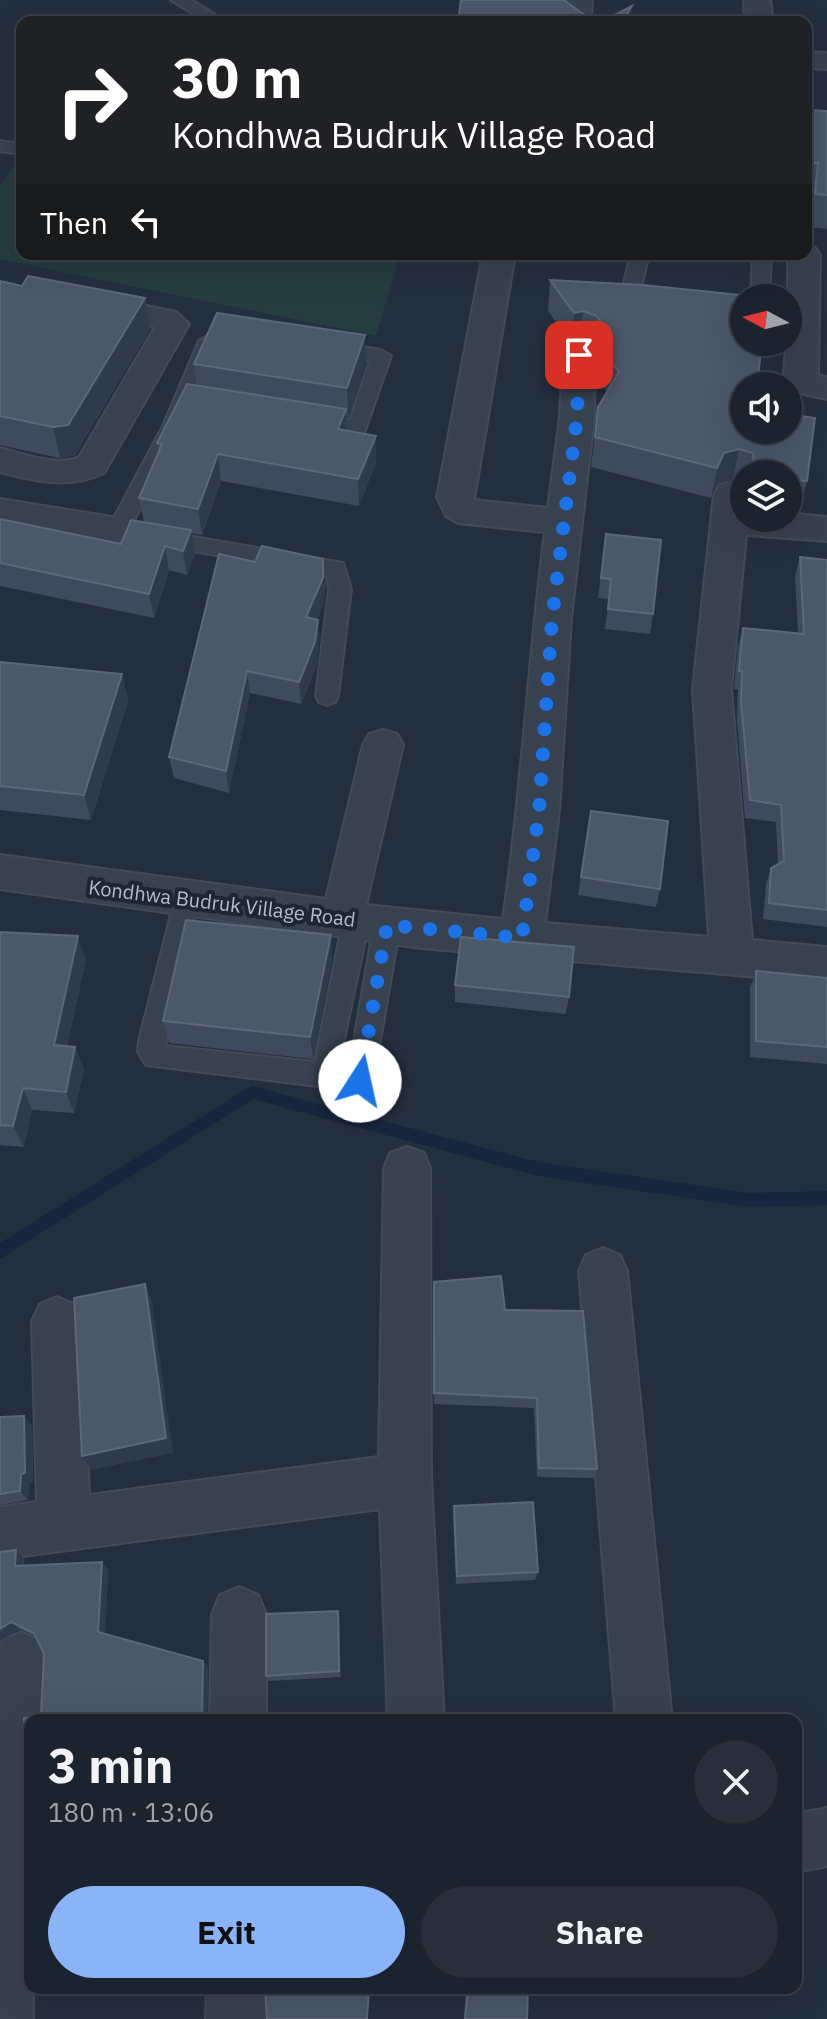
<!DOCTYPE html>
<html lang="en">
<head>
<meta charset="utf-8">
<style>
  body { margin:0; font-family:"IBM Plex Sans",sans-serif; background:#282f3a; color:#f1f3f6; height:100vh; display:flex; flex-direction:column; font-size:30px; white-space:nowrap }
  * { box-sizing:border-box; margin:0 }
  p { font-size:26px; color:#a0a4aa }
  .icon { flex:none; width:44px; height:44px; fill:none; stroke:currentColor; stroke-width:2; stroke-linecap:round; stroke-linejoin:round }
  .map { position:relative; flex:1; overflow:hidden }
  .sheet { position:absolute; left:24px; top:1714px; width:778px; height:280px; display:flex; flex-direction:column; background:#1b232e; border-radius:16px; box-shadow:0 8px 32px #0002,0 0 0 2px #39404a }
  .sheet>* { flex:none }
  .top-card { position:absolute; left:16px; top:16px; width:796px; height:244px; border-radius:16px; box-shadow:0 8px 32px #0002,0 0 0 2px #39404a; background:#202124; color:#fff; overflow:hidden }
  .needle { width:52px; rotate:277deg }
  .controls { position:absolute; left:730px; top:284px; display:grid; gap:16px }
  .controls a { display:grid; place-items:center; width:72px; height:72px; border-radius:50%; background:#1b232e; box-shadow:0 8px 32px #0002,0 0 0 2px #39404a; font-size:40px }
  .pin { position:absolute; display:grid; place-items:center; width:68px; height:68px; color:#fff; margin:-34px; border-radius:16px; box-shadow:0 4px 12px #0006 }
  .me { position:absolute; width:88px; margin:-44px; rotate:10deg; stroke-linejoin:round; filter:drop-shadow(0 0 6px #0008) }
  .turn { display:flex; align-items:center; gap:28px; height:168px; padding:0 24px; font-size:36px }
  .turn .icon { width:104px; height:104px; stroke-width:2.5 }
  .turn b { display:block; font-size:56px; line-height:68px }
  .then { display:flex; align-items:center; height:76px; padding:0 24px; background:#0003; gap:16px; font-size:30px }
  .round { display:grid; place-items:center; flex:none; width:84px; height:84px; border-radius:42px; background:#282f3a }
  .headline { display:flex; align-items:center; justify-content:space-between; height:136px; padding:0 24px }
  h1 { font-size:48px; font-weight:800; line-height:60px }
  .primary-button { display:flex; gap:16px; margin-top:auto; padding:16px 24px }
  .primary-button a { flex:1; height:92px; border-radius:48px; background:#8ab4f8; color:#111; font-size:32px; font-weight:800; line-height:92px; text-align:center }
  .primary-button a+a { background:#282f3a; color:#f1f3f6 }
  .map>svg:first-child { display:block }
  .green { fill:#263c3f }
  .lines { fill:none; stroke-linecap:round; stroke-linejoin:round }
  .stream { fill:#17263c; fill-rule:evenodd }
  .lane-casing { stroke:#414a57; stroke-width:4 }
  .street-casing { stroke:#414a57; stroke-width:4 }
  .lane { fill:#38414e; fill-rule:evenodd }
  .street { fill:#38414e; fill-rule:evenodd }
  .wall { fill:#3f4b5c }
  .shaded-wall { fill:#2f3b4b }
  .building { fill:#4b5868; stroke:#5c6777; stroke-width:2 }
  .route { stroke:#1a73e8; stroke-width:14; stroke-dasharray:0 25.2 }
  .labels { text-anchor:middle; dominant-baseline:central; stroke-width:8; stroke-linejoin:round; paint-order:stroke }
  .street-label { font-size:20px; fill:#b4bcc9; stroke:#1d2633 }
</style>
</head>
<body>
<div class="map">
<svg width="827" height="2019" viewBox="0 0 827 2019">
  <rect width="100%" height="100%" fill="#242f3e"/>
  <!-- green -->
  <path class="green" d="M16,163L22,165V254H400L376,336L0,259V186Z"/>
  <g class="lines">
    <!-- stream -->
    <path class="stream" d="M251,1086L538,1162L749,1193L827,1191V1205L749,1207L538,1176L253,1099L0,1259V1243Z"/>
    <!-- lane casing -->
    <g class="lane-casing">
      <g id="lane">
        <path d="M171,0H191L227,22H207Z"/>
        <path d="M0,141L22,144V154L0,151Z"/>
        <path d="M631,254H649L639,295L642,300L654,309L652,313L645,315L627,308L621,295Z"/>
        <path d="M753,254H771L769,298H751Z"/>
        <path d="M209,335L219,341L183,426L131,526L343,563L351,589L338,696L335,702L327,705L319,702L316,696L329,589L326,574L118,538L111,536L107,531L163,426L199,341Z"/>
        <path d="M333,343L381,350L391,356L364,433L357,435L313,428L303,421L313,414L350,420L370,361L326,353L323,349L326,345Z"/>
        <path d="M187,889L196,892L199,899L165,1046L315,1062L343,921L347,914L356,911L365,914L369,921L336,1077L318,1086L146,1065L138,1052L139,1041L175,899L178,892Z"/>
        <path d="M387,915L396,918L400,925L373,1081L369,1089L360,1093L351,1089L347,1081L374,925L378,918Z"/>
      </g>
    </g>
    <!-- street casing -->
    <g class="street-casing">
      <g id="street">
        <path d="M566,0H592L591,17L594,22H566L563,17Z"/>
        <path d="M744,0H770L773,22H745Z"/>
        <path d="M806,52L827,53V69L806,68Z"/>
        <path d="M806,246L815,248L820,255L818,375L827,377V399L790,391L784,377L786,342H788V255L806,254Z"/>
        <path d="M483,254H515L474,500L548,508L560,417L563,355L567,348L579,344L591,348L595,355L594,417L571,619L559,811L545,923L709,937L693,689L714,494L720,485L732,482L744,485V518H788V513L827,517V541L746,535L731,689L752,940L827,947V983L421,948L0,889V855L326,899L363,745L369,734L383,730L397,734L403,745L366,905L503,919C522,791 528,661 545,532L458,523L446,516L437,497Z"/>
        <path d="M89,294L176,312L189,324L104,473C68,490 36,481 0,472V448C24,454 56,467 79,457L155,327L78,311L73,304L78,297Z"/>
        <path d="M0,499L118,518L131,522L136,531L131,540L118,544L0,523Z"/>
        <path d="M407,1147L424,1153L430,1168L431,1480L444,1720H388L380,1509L0,1559V1507L37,1502L32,1321L40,1304L57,1297L74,1304L82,1321L89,1495L379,1457L384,1168L390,1153Z"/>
        <path d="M603,1248L620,1255L627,1271L672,1720H616L579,1271L586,1255Z"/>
        <path d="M239,1587L258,1595L266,1614V1720H210L212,1614L220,1595Z"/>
        <path d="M21,1632L40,1641L49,1660L46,1720H30L33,2019H0V1644L2,1641Z"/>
        <path d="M827,1808V1866L796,1872V1814Z"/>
        <path d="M207,1988H267L268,2019H206Z"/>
      </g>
    </g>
    <!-- lane -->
    <use href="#lane" class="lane"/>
    <!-- street -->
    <use href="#street" class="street"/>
  </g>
  <!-- wall -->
  <g class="wall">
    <path d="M806,110L827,111V229L808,227L811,197H806Z"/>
    <path d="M550,280L744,430L807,481L799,511L788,510V474H744V482L733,479L718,483L711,498L591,467L598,407L607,392L598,379V355L594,347L580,341L571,343L548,311Z"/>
    <path d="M0,281L22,286L145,298L150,329L75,455L60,458L0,445Z"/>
    <path d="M366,363L348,417L346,416L347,431L376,436V463L359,506L221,481L202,535L191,533L195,554L187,575L169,570L154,618L0,586V519L121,544L144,522L139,498L159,452L157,443L197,386L194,364Z"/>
    <path d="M606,534L653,614L650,634L605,629L609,599L598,598Z"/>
    <path d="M800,557L827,560V927L763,919L766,885L771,868L778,864L776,822L745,818L737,719L738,689H734L738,646L743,628L798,633L795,576Z"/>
    <path d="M325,582L324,602L317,620L319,643L317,665L301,704L250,693L229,793L174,778L169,757Z"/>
    <path d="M0,662L122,674L128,701L91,820L0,810Z"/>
    <path d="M591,811L660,889L656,907L578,895Z"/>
    <path d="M0,932L86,959L67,1046L84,1069L74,1113L32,1110L24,1147L0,1145Z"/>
    <path d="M331,935L332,959L313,1059L169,1043L163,1021Z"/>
    <path d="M756,971L827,978V1064L750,1057V988Z"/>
    <path d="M455,985L569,997L566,1014L455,1002Z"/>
    <path d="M434,1282L505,1310L597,1469L593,1478L537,1477L534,1408L434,1404Z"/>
    <path d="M0,1417L32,1426L33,1483H29L28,1500L0,1505Z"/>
    <path d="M454,1506L538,1572L535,1580L456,1584L453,1515Z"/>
    <path d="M16,1550L24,1559V1566L102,1562L108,1570L105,1634L203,1661L208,1667L207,1718H226L227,1720H30V1833L25,1832L30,1757L25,1754L24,1718L41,1715L44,1654L36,1637L20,1629L0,1641V1552Z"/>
    <path d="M339,1618L341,1677L269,1681L266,1676Z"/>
    <path d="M466,1988H528L527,2019H464Z"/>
  </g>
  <!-- shaded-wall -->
  <g class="shaded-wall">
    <path d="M632,6L630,22H622Z"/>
    <path d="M145,298L150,329L75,455L60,458L53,427Z"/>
    <path d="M583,311L580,341L571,343L574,313Z"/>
    <path d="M365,335L366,363L348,417L347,388Z"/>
    <path d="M346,409L347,436L338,429Z"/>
    <path d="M376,436V463L359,506L358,479Z"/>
    <path d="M739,449L733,479L718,483L711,498L717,468L724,453Z"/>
    <path d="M218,454L221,481L202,535L198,509Z"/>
    <path d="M796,480L788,510V503L793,485Z"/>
    <path d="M191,530L195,554L187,575L183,551Z"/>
    <path d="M165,546L169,570L154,618L149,594Z"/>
    <path d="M323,559L324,602L308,640L306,617Z"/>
    <path d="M318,620L319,643L317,665L301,704L299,682Z"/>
    <path d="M247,671L250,693L229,793L226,771Z"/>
    <path d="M122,674L128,701L91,820L84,795Z"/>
    <path d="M331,935L332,959L313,1059L310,1037Z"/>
    <path d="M78,936L86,959L62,1067L54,1045Z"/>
    <path d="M75,1047L84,1069L74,1113L66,1092Z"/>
    <path d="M23,1088L32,1110L24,1147L13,1126Z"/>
    <path d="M145,1284L152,1301L173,1453L91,1470L82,1456Z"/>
    <path d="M24,1416L32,1426L33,1483H29L28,1500L20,1491Z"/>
    <path d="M16,1550L24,1559L23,1575L15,1566Z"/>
    <path d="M102,1562L108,1570L105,1638L98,1632Z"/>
    <path d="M338,1611L339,1618L341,1677L339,1671Z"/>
    <path d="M11,1622L20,1629L0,1641V1629Z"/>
    <path d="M203,1661L208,1667L207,1720L202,1715Z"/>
  </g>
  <!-- building -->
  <g class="building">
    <path d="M461,0H564L594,22H458Z"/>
    <path d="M632,6L622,22H601Z"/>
    <path d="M806,110L827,111V195L815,194L818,163H806Z"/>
    <path d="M28,276L145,298L68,425L53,427L0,416V281L22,286Z"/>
    <path d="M550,280L643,285L750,296L753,291H767V298H744V342H762L757,386H744V430H788V414L815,418L807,481L796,480L793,485H788V474H754L753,453L739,449L724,453L717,468L595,437L598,407L619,372L601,349L602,324L597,316L583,311L574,313Z"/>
    <path d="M217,313L365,335L347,388L194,364Z"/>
    <path d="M187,384L346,409L338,429L376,436L358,479L218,454L198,509L139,498L162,444L157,443Z"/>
    <path d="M0,519L121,544L131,520L191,530L183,551L165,546L149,594L0,563Z"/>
    <path d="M606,534L661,540L653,614L608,609L611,579L601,578Z"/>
    <path d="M262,546L323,559V578L306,617L318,620L315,642L299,682L247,671L226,771L169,757L219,554L255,562Z"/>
    <path d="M800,557L827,560V910L769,903L771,868L784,861L781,805L750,800L741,701L742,671H739L743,628L804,634Z"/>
    <path d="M0,662L122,674L84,795L0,786Z"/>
    <path d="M591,811L668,821L660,889L581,877Z"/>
    <path d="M186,920L331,935L310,1037L163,1021Z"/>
    <path d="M0,932L78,936L54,1045L75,1047L66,1092L23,1088L13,1126L0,1125Z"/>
    <path d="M461,937L574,947L569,997L455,985Z"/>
    <path d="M756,971L827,978V1047L756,1041Z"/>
    <path d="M501,1276L505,1310L583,1311L597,1469L539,1468L537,1398L434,1393V1282Z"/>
    <path d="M145,1284L166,1438L82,1456L74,1298Z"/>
    <path d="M24,1416L25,1473L21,1474L20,1491L0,1494V1417Z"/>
    <path d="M533,1502L538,1572L457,1576L454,1506Z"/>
    <path d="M16,1550L15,1566L102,1562L98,1632L203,1661L202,1715L205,1718H226V1720H30V1754H25L24,1718L41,1715L44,1654L34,1633L11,1622L0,1629V1552Z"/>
    <path d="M338,1611L339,1671L266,1676V1614Z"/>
    <path d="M30,1756V1832H25Z"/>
    <path d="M265,1988H369L367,2019H267Z"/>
    <path d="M468,1988H528L527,2019H465Z"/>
  </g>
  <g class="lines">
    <!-- route -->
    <path class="route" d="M360,1081L387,925L522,938L539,811L552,619L577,417L579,355"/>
  </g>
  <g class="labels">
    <!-- street labels -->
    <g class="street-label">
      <text transform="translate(222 903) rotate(7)">Kondhwa Budruk Village Road</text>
    </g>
  </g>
</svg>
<div class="controls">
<a><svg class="needle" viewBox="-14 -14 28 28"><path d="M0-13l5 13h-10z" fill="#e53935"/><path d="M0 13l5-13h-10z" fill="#a0a4aa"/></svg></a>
<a><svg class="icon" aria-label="sound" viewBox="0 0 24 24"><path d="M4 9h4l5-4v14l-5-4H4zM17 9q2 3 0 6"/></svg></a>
<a><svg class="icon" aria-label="layers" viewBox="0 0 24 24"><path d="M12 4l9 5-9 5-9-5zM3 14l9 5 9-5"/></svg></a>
</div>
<div class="pin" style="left:579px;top:355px;background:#d93025"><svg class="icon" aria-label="arrive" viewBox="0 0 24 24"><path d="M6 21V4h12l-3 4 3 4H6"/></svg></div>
<svg class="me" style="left:360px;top:1081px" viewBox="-20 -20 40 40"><circle r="19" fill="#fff"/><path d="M0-13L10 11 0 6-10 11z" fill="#1a73e8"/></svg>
<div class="top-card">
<div class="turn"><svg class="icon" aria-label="right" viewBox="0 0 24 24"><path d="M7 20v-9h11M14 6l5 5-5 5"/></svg><div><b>30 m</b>Kondhwa Budruk Village Road</div></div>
<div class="then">Then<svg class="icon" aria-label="left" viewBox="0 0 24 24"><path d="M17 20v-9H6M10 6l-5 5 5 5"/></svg></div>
</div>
<section class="sheet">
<div class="headline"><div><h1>3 min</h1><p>180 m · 13:06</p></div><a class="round"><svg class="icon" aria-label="close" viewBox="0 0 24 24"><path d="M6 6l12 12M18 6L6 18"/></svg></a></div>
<div class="primary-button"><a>Exit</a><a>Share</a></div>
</section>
</div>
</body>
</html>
